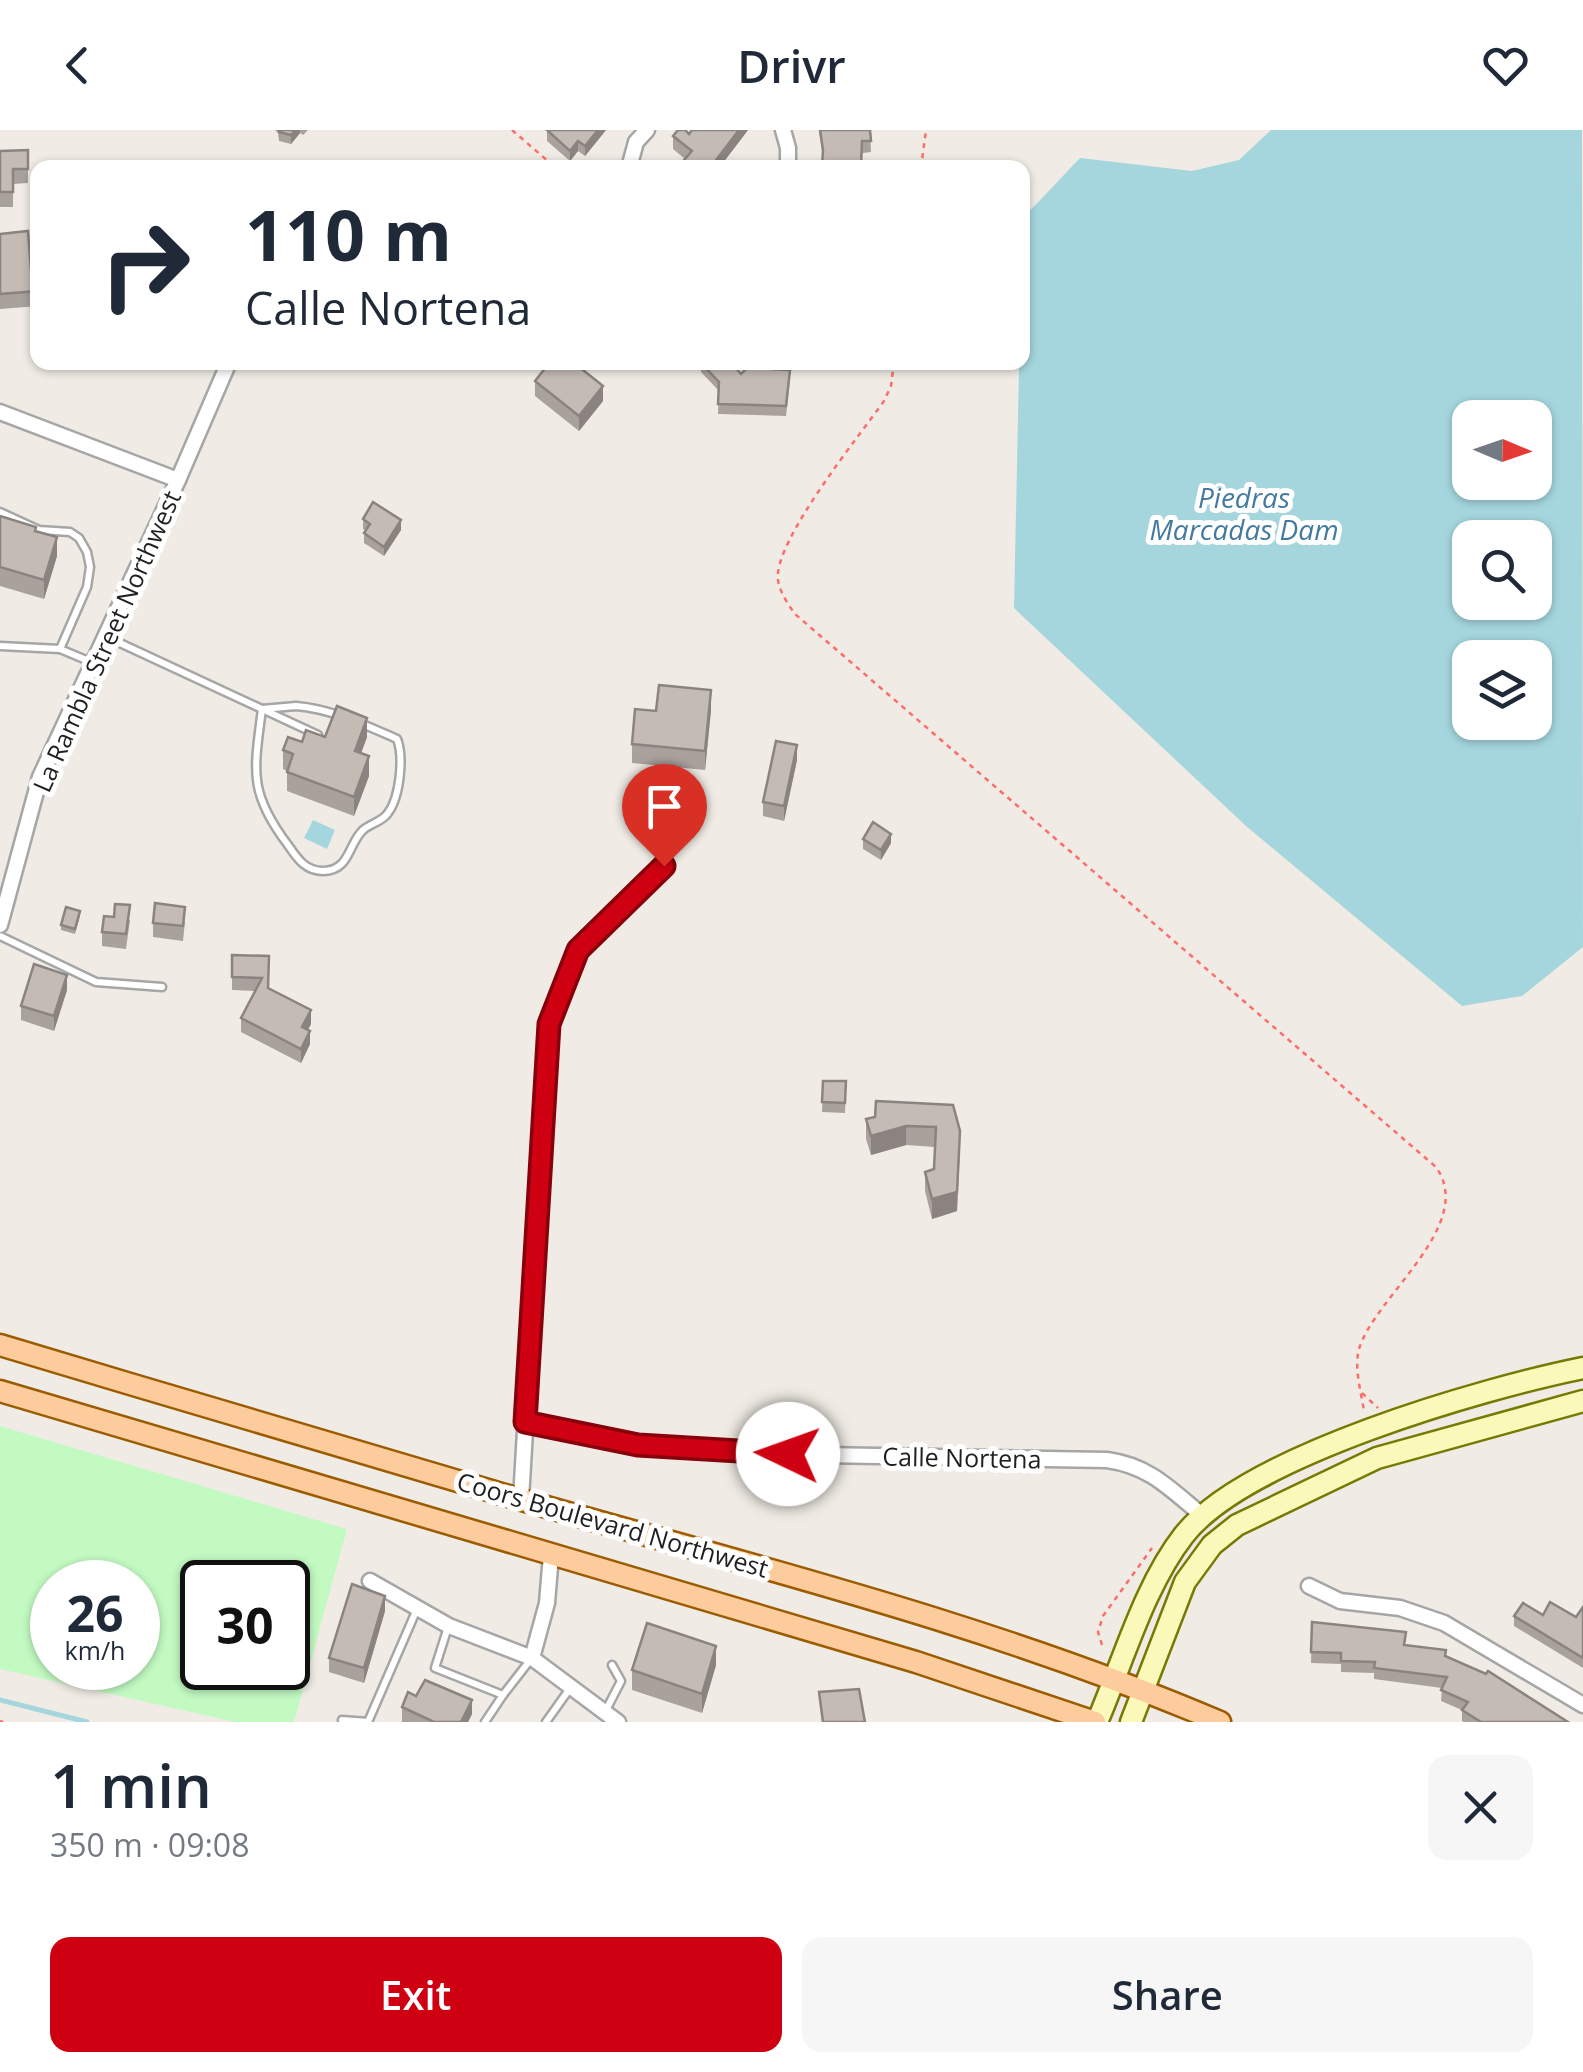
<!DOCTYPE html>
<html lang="en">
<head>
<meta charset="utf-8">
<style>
  body { margin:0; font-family:"Open Sans",sans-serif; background:#f6f6f7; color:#1f2937; height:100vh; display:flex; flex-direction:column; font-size:38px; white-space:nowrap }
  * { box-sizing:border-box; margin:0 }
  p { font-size:32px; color:#747a83 }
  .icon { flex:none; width:55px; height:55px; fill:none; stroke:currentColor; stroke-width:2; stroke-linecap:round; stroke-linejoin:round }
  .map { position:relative; height:1592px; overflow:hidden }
  .details { display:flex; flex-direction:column; background:#fff; flex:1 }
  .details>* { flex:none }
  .hud { position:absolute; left:30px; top:30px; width:1000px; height:210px; border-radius:20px; box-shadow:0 2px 8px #0004; background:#fff; color:#1f2937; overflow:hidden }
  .needle { width:65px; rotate:92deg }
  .controls { position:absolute; left:1452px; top:270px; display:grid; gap:20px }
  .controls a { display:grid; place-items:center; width:100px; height:100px; border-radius:20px; background:#fff; box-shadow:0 2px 8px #0004; font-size:50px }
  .speed { position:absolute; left:30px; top:1430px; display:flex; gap:20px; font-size:50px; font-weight:700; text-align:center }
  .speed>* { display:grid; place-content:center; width:130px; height:130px; border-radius:50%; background:#fff; box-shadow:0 2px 8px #0004; line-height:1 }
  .speed small { font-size:25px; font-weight:400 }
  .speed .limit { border:5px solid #111; border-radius:15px; background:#fff; color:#111 }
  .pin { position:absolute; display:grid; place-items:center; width:85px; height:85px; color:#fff; margin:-102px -42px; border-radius:50% 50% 50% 0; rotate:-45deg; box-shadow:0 0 10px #0007 }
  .pin .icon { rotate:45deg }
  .me { position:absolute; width:110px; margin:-55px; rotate:273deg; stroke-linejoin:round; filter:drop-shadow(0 0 8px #0008) }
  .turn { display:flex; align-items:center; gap:35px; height:210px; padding:0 50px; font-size:45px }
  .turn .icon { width:130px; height:130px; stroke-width:2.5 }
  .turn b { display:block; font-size:70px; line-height:85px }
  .round { display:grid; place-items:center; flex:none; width:105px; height:105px; border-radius:20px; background:#f6f6f7 }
  .head { display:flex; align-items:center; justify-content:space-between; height:170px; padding:0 50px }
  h1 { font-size:60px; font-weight:600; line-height:75px }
  .action { display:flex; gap:20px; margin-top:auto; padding:20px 50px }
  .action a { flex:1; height:115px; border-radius:20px; background:#cf0011; color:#fff; font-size:40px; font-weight:600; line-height:115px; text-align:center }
  .action a+a { background:#f6f6f7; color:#1f2937 }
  header { display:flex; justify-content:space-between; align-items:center; height:130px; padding:0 50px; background:#fff; font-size:45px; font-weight:600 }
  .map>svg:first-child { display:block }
  .park { fill:#c2fac2; fill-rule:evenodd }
  .water { fill:#a5d6de; fill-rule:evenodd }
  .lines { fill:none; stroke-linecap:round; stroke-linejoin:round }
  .stream { stroke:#a5d6de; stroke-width:5 }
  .lane-casing { stroke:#a6a6a6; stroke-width:11 }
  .street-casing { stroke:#a6a6a6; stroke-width:19 }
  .secondary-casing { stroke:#767a03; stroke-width:25 }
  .primary-casing { stroke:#9b5b00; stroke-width:25 }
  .path { stroke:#fc6e6a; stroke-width:2.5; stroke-dasharray:5 5; stroke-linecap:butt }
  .lane { stroke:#fff; stroke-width:6 }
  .street { stroke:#fff; stroke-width:14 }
  .secondary { stroke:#fbf9b9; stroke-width:20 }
  .primary { stroke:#fdcc9d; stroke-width:20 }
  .wall { fill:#a9a19c }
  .shaded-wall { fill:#8a837f }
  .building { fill:#c5bbb5; stroke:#8a837f; stroke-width:2.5 }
  .route-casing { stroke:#87000b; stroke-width:25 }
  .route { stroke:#cf0011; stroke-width:18 }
  .labels { text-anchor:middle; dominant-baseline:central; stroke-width:10; stroke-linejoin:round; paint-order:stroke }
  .street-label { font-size:25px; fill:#1f1f1f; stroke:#fff }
  .water-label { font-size:28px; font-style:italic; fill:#437aa1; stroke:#fff }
</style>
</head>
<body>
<header><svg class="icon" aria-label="back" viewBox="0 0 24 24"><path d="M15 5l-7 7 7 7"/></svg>Drivr<svg class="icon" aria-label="heart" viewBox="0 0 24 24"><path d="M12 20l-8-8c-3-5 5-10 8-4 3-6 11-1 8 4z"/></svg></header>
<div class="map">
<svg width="1583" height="1592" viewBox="0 0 1583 1592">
  <rect width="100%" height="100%" fill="#f0ece5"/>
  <!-- park -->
  <path class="park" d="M0,1296L347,1399L294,1592H235L0,1539ZM52,1452H138V1538H52ZM202,1452H288V1538H202Z"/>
  <!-- water -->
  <g class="water">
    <path d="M1271,0H1582L1583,817L1522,866L1462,876L1246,696L1014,478L1019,237L1016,233L1022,232L1023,88L1080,28L1192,41L1239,30ZM1470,288H1535V352H1470ZM1470,408H1535V472H1470ZM1470,528H1535V592H1470Z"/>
    <path d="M313,690L335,700L327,719L304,708Z"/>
  </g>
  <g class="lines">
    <!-- stream -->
    <path class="stream" d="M0,1570L87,1592"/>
    <!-- lane casing -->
    <g class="lane-casing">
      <g id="lane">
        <path d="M0,382L39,400L70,402L79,408L87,422L90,437L87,457L60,519"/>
        <path d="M107,507L318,605"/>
        <path d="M0,516L60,519L91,532"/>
        <path d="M296,576C332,579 365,595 397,609C404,627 400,667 388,683C382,692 371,693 363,700C348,714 350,741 323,741C305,741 297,728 288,715C248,662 254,641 262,579Z"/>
        <path d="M0,806L96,852L162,857"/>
        <path d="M448,1497L435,1538L503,1565L531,1529"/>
        <path d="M605,1582L621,1551L612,1535"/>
        <path d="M342,1590L368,1592L417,1479"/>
        <path d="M485,1592L503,1565"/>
        <path d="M546,1592L571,1557"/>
      </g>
    </g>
    <!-- street casing -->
    <g class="street-casing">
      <g id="street">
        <path d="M783,0L788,18V38"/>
        <path d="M629,38L636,12L647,0"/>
        <path d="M0,282L178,350"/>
        <path d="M0,795L40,647L178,350L229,232"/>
        <path d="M525,1291L638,1315L766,1324L1107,1330C1150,1336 1170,1359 1203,1386"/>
        <path d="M521,1369L549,894L578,819L664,736"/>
        <path d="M551,1425L547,1473L532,1528L618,1592"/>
        <path d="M370,1451L449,1496L532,1528"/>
        <path d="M1309,1456L1340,1471L1400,1478L1444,1493L1583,1575"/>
      </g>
    </g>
    <!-- secondary casing -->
    <g class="secondary-casing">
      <g id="secondary">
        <path d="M1097,1592C1123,1532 1144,1456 1184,1405C1246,1326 1484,1258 1583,1238"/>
        <path d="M1131,1592L1185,1452L1212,1415L1237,1395L1377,1328L1583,1271"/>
      </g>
    </g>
    <!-- primary casing -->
    <g class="primary-casing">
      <g id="primary">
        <path d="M0,1215C174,1267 348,1320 522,1370C757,1437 995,1496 1220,1592"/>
        <path d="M0,1261L916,1532L1095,1592"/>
      </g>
    </g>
    <!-- path -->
    <g class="path">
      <path d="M512,0L556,38"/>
      <path d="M921,38L926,0"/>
      <path d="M894,232L891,256L884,271C860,305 773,412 778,450C780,463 788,474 795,484L1436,1037C1477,1095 1375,1166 1359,1219C1354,1238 1361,1262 1364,1281"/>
      <path d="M1362,1263L1378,1278"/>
      <path d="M1102,1515L1098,1502L1103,1486L1152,1418"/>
      <path d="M0,1591L3,1592"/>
    </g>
    <!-- lane -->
    <use href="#lane" class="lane"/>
    <!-- street -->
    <use href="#street" class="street"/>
    <!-- secondary -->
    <use href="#secondary" class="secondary"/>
    <!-- primary -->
    <use href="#primary" class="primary"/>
  </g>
  <!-- wall -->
  <g class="wall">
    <path d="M275,0H308L303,5L300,3L291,14L279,11L278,3Z"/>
    <path d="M547,0H606L585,26L578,21L570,31L547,11Z"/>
    <path d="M748,0L719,38H677L685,29L673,19V6L689,4Z"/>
    <path d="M819,0H870L871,22L823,28Z"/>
    <path d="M28,20V53L13,54V77H0V21Z"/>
    <path d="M0,104L31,140H38V176L0,179Z"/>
    <path d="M701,232L741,244L771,239L790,250L786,286L718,284L719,261L701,242Z"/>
    <path d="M535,251L603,271L579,301L535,266Z"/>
    <path d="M0,386L36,401L57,426L44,469L0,456Z"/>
    <path d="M363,389L401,400L384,426L364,413V403L366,400L363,399Z"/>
    <path d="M711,580L705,640L632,633V614L656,581Z"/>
    <path d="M325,607H367L361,623L369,646L354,686L287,661V641L283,639V620Z"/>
    <path d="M797,630L784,691L763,686V672Z"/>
    <path d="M863,709L891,713L881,730L863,719Z"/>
    <path d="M80,786L75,804L61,800V795Z"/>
    <path d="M130,790L126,819L102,816V802Z"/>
    <path d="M185,791L183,811L153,807V793Z"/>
    <path d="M232,825L269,826V858L311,894L308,900L310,914L301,933L241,902V888L255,861L232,860Z"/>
    <path d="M67,860L54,901L21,890V876Z"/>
    <path d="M823,951H846L845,983L822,982Z"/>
    <path d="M953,975L960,1021L957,1081L932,1089L925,1061V1042L934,1039L935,1017L906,1015L871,1025L866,1009V989Z"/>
    <path d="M1583,1477V1538L1514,1496V1486L1576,1487Z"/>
    <path d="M385,1481L364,1553L329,1542V1528Z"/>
    <path d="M1312,1492L1446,1526L1568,1592H1464L1462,1591V1580L1441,1571L1442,1558L1374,1549V1543L1341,1542V1534L1311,1533Z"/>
    <path d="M716,1535L702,1583L632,1560V1540Z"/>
    <path d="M416,1566L472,1584L468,1592H402V1577Z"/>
  </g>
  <!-- shaded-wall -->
  <g class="shaded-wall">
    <path d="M295,0H300V3L291,14V5Z"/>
    <path d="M598,0H606L585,26V16Z"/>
    <path d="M739,0H748L719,38H710Z"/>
    <path d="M578,11V21L570,31V21Z"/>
    <path d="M603,256V271L579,301V286Z"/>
    <path d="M401,390V400L384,426V417Z"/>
    <path d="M57,407V426L44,469V450Z"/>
    <path d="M711,560V580L705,640V621Z"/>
    <path d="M367,588V607L355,640V621Z"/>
    <path d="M797,615V630L784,691V676Z"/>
    <path d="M369,626V646L354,686V667Z"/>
    <path d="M891,704V713L881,730V720Z"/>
    <path d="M67,845V860L54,901V886Z"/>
    <path d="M311,880V894L302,910V897Z"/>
    <path d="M310,901V914L301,933V919Z"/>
    <path d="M906,996V1015L871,1025V1006Z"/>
    <path d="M960,1001L957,1081L932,1089V1069Z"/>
    <path d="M385,1466V1481L364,1553V1538Z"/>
    <path d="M716,1516V1535L702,1583V1564Z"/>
    <path d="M472,1570V1584L468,1592H461Z"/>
  </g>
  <!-- building -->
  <g class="building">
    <path d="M279,0H295L291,5L279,2Z"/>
    <path d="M547,0H598L585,16L578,11L570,21Z"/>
    <path d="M678,0H685L689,4L692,0H739L710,38H677L692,21L673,6Z"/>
    <path d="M820,0H870L871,11H862L861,38H822L823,20Z"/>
    <path d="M28,20V39H13V62H0V21Z"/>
    <path d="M28,101L31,140H38V161L0,164V104Z"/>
    <path d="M550,232H573L603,256L579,286L535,251Z"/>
    <path d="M731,232L741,244L753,232H771V239L790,240L786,276L718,274L719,252L701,233Z"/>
    <path d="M373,372L401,390L384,417L364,403L370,394L363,389Z"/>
    <path d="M0,386L36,397L35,401L57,407L44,450L0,437Z"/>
    <path d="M659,555L711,560L705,621L632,614L635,579L656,581Z"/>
    <path d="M337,576L367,588L355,621L369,626L354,667L287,642L293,624L283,620L288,607L302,612L306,600L325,607Z"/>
    <path d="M776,611L797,615L784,676L763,672Z"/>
    <path d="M873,692L891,704L881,720L863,709Z"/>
    <path d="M155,773L185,777L183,796L153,793Z"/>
    <path d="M115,774L130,775L126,804L102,802L104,786L114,787Z"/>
    <path d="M66,777L80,781L75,799L61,795Z"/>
    <path d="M232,825L269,826L268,858L311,880L302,897L310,901L301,919L241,888L262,848L232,847Z"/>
    <path d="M34,834L67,845L54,886L21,876Z"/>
    <path d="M823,951H846L845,973L822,972Z"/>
    <path d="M876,971L953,975L960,1001L957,1062L932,1069L925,1042L934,1039L936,997L906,996L871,1006L866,989L875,987Z"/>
    <path d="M352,1454L385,1466L364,1538L329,1528Z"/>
    <path d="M1550,1472L1576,1487L1583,1477V1528L1514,1486L1523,1473L1543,1485Z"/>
    <path d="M1312,1492L1406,1502L1404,1515L1446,1520L1445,1526L1486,1544L1488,1541L1568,1592H1481L1462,1580L1468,1572L1441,1560L1447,1547L1374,1538L1375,1532L1341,1531V1523L1311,1522Z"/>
    <path d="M647,1493L716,1516L702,1564L632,1540Z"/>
    <path d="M425,1550L472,1570L461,1592H434L402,1577L408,1562L416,1566Z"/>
    <path d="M859,1559L865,1592H823L819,1562Z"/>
  </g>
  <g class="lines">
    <!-- route casing -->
    <g class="route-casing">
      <path id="route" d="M664,736L578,820L549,894L525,1292L638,1315L788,1324"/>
    </g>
    <!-- route -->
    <use href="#route" class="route"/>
  </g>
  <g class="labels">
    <!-- street labels -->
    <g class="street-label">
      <text transform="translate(106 511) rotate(-66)">La Rambla Street Northwest</text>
      <text transform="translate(962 1327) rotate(1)">Calle Nortena</text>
      <text transform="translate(613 1394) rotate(16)">Coors Boulevard Northwest</text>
    </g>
    <!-- water labels -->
    <g class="water-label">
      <text x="1244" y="367">Piedras<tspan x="1244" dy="32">Marcadas Dam</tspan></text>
    </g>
  </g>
</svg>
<div class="controls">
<a><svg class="needle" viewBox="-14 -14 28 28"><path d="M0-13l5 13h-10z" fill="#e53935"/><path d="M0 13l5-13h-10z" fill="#747a83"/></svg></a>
<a><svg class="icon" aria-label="search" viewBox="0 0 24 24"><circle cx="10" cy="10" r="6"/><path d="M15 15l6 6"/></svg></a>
<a><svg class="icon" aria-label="layers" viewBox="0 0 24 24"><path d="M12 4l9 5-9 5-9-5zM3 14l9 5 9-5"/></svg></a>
</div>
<div class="speed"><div>26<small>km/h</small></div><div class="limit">30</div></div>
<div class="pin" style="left:664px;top:736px;background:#d93025"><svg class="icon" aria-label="arrive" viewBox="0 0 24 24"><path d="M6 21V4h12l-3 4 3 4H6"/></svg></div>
<svg class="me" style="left:788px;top:1324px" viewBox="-20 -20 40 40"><circle r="19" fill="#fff"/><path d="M0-13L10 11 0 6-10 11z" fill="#cf0011"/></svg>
<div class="hud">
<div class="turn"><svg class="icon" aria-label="right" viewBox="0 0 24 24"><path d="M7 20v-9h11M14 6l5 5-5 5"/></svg><div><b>110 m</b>Calle Nortena</div></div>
</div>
</div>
<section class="details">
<div class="head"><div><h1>1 min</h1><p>350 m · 09:08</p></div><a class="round"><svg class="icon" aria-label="close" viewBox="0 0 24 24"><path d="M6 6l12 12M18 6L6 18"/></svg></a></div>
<div class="action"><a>Exit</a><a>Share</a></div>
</section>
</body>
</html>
